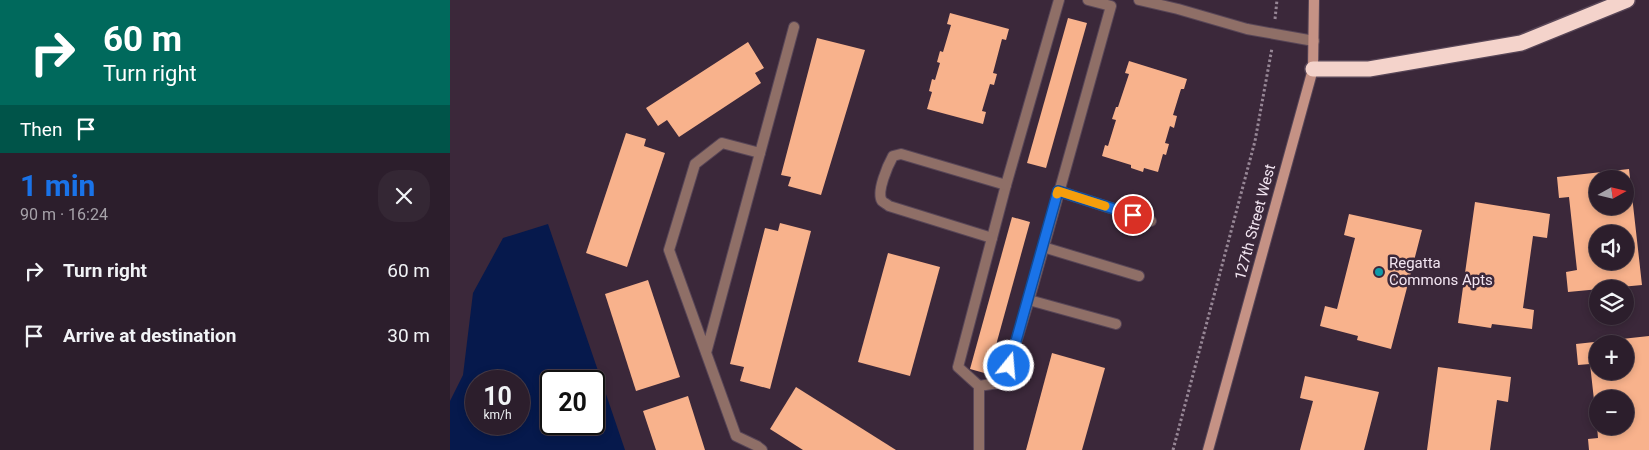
<!DOCTYPE html>
<html lang="en">
<head>
<meta charset="utf-8">
<style>
  body { margin:0; font-family:Roboto,sans-serif; background:#342734; color:#f1f3f6; height:100vh; display:flex; flex-direction:column; font-size:19px; white-space:nowrap }
  * { box-sizing:border-box; margin:0 }
  p { font-size:16px; color:#a6a2a9 }
  .icon { flex:none; width:28px; height:28px; fill:none; stroke:currentColor; stroke-width:2; stroke-linecap:round; stroke-linejoin:round }
  .map { position:relative; flex:1; overflow:hidden }
  .panel { display:flex; flex-direction:column; background:#2c1e2c; width:450px }
  .panel>* { flex:none }
  .top-card { background:#00695c; color:#fff; overflow:hidden }
  .needle { width:32px; rotate:82deg }
  .controls { position:absolute; left:1139px; top:170px; display:grid; gap:10px }
  .controls a { display:grid; place-items:center; width:45px; height:45px; border-radius:50%; background:#2c1e2c; box-shadow:0 2px 8px #0003,0 0 0 1px #483c48; font-size:25px }
  .speed { position:absolute; left:15px; top:370px; display:flex; gap:10px; font-size:25px; font-weight:700; text-align:center }
  .speed>* { display:grid; place-content:center; width:65px; height:65px; border-radius:50%; background:#2c1e2c; box-shadow:0 2px 8px #0003,0 0 0 1px #483c48; line-height:1 }
  .speed small { font-size:12px; font-weight:400 }
  .speed .limit { border:2px solid #111; border-radius:8px; background:#fff; color:#111 }
  .pin { position:absolute; display:grid; place-items:center; width:42px; height:42px; color:#fff; margin:-21px; border:2px solid #fff; border-radius:50%; box-shadow:0 1px 5px #0007 }
  .me { position:absolute; width:55px; margin:-28px; rotate:17deg; stroke-linejoin:round; filter:drop-shadow(0 0 4px #0008) }
  .turn { display:flex; align-items:center; gap:18px; height:105px; padding:0 20px; font-size:22px }
  .turn .icon { width:65px; height:65px; stroke-width:2.5 }
  .turn b { display:block; font-size:35px; line-height:42px }
  .then { display:flex; align-items:center; height:48px; padding:0 20px; background:#0003; gap:10px; font-size:19px }
  .round { display:grid; place-items:center; flex:none; width:52px; height:52px; border-radius:20px; background:#342734 }
  .summary { display:flex; align-items:center; justify-content:space-between; height:85px; padding:0 20px }
  h1 { font-size:30px; font-weight:700; line-height:38px; color:#1a73e8 }
  ul { padding:0; list-style:none }
  li { display:flex; align-items:center; gap:15px; height:65px; padding:0 20px }
  li div { flex:1 }
  li b { display:block; font-size:19px }
  li em { font-style:normal }
  main { display:flex; flex:1; min-height:0 }
  .map>svg:first-child { display:block }
  .water { fill:#06194c; fill-rule:evenodd }
  .building { fill:#f8b28c; fill-rule:evenodd }
  .lines { fill:none; stroke-linecap:round; stroke-linejoin:round }
  .lane-casing { stroke:#584657; stroke-width:12 }
  .street-casing { stroke:#584657; stroke-width:12 }
  .secondary-casing { stroke:#584657; stroke-width:12 }
  .highway-casing { stroke:#584657; stroke-width:18 }
  .path { stroke:#978796; stroke-width:3; stroke-dasharray:2.5 2.5; stroke-linecap:butt }
  .lane { stroke:#8f6f67; stroke-width:10 }
  .street { stroke:#8f6f67; stroke-width:10 }
  .secondary { stroke:#c59285; stroke-width:10 }
  .highway { stroke:#f4d3cb; stroke-width:15 }
  .route-casing { stroke:#114b97; stroke-width:12 }
  .route { stroke:#1a73e8; stroke-width:9 }
  .slow { stroke:#f59e0b; stroke-width:9 }
  .culture-dot { fill:#0f9aa8; stroke:#3b283a; stroke-width:2 }
  .labels { text-anchor:middle; dominant-baseline:central; stroke-width:5; stroke-linejoin:round; paint-order:stroke }
  .street-label { font-size:15px; fill:#f3e6f2; stroke:#3b283a }
  .poi-label { font-size:15px; fill:#f3e6f2; stroke:#3b283a; text-anchor:start }
</style>
</head>
<body>
<main>
<section class="panel">
<div class="top-card">
<div class="turn"><svg class="icon" aria-label="right" viewBox="0 0 24 24"><path d="M7 20v-9h11M14 6l5 5-5 5"/></svg><div><b>60 m</b>Turn right</div></div>
<div class="then">Then<svg class="icon" aria-label="arrive" viewBox="0 0 24 24"><path d="M6 21V4h12l-3 4 3 4H6"/></svg></div>
</div>
<div class="summary"><div><h1>1 min</h1><p>90 m · 16:24</p></div><a class="round"><svg class="icon" aria-label="close" viewBox="0 0 24 24"><path d="M6 6l12 12M18 6L6 18"/></svg></a></div>
<ul>
<li><svg class="icon" aria-label="right" viewBox="0 0 24 24"><path d="M7 20v-9h11M14 6l5 5-5 5"/></svg><div><b>Turn right</b></div><em>60 m</em></li>
<li><svg class="icon" aria-label="arrive" viewBox="0 0 24 24"><path d="M6 21V4h12l-3 4 3 4H6"/></svg><div><b>Arrive at destination</b></div><em>30 m</em></li>
</ul>
</section>
<div class="map">
<svg width="1199" height="450" viewBox="0 0 1199 450">
  <rect width="100%" height="100%" fill="#3b283a"/>
  <!-- water -->
  <path class="water" d="M98,224L175,450H0V401L13,375L23,293L53,238ZM26,381H69V424H26ZM101,381H144V424H101Z"/>
  <!-- building -->
  <g class="building">
    <path d="M500,13L559,29L556,40L552,39L543,73L547,74L544,85L540,84L532,111L536,112L533,124L477,109L482,92L479,91L482,79L485,80L490,63L487,62L490,51L493,52L501,25L497,24Z"/>
    <path d="M618,18L637,23L596,168L577,163Z"/>
    <path d="M367,38L415,50L371,195L338,186L341,177L331,175Z"/>
    <path d="M298,42L314,68L305,73L311,83L229,137L217,120L208,126L196,108Z"/>
    <path d="M679,61L737,79L734,89H731L723,115L727,116L724,128L720,126L715,143L719,144L716,155L713,154L708,172L694,168L693,172L681,168V165L652,156L655,145L658,146L666,120L662,119L666,107H668L679,74L675,73Z"/>
    <path d="M176,133L196,139L194,146L215,153L177,267L136,253Z"/>
    <path d="M1179,169L1192,285L1118,292L1116,272L1127,270L1119,197L1109,198L1107,177ZM1148,179H1175V206H1148ZM1148,234H1175V261H1148Z"/>
    <path d="M1025,202L1100,214L1097,238L1083,236L1073,308L1084,310L1082,329L1042,324L1041,328L1008,323Z"/>
    <path d="M899,214L972,230L941,349L907,340L908,336L870,326L875,306L887,309L905,238L894,235Z"/>
    <path d="M562,217L580,222L538,374L520,369Z"/>
    <path d="M330,223L361,231L320,389L290,381L294,367L280,364L315,228L328,231Z"/>
    <path d="M438,253L490,267L460,376L408,362Z"/>
    <path d="M198,280L230,377L186,391L155,294Z"/>
    <path d="M1199,336V450H1139L1138,439L1148,438L1147,426H1175V399H1148V418H1146L1140,364L1128,365L1126,344ZM1148,344H1175V371H1148Z"/>
    <path d="M602,353L655,368L632,450H576Z"/>
    <path d="M988,367L1061,377L1058,402L1047,400L1040,450H977Z"/>
    <path d="M855,376L929,392L914,450H850L863,401L850,398Z"/>
    <path d="M346,387L446,450H353L320,429Z"/>
    <path d="M238,396L255,450H206L193,411Z"/>
  </g>
  <g class="lines">
    <!-- lane casing -->
    <g class="lane-casing">
      <g id="lane">
        <path d="M609,0L556,185L508,367L529,386L554,382L579,300L661,6L638,0"/>
        <path d="M689,0L728,9L797,29L864,41"/>
        <path d="M310,153L344,27"/>
        <path d="M608,191L701,221"/>
        <path d="M542,238L439,206C437,204 434,203 432,201C426,192 438,165 443,156L451,154L556,185"/>
        <path d="M593,247L689,276"/>
        <path d="M579,300L666,324"/>
        <path d="M256,353L310,153L272,143L245,164L219,250L286,436L307,446L312,450"/>
      </g>
    </g>
    <!-- street casing -->
    <g class="street-casing">
      <path id="street" d="M529,450V386"/>
    </g>
    <!-- secondary casing -->
    <g class="secondary-casing">
      <path id="secondary" d="M758,450L863,69L864,0"/>
    </g>
    <!-- highway casing -->
    <g class="highway-casing">
      <path id="highway" d="M863,69H919L1071,43L1177,0"/>
    </g>
    <!-- path -->
    <g class="path">
      <path d="M825,19L827,0"/>
      <path d="M723,450L805,141L822,48"/>
    </g>
    <!-- lane -->
    <use href="#lane" class="lane"/>
    <!-- street -->
    <use href="#street" class="street"/>
    <!-- secondary -->
    <use href="#secondary" class="secondary"/>
    <!-- highway -->
    <use href="#highway" class="highway"/>
  </g>
  <g class="lines">
    <!-- route casing -->
    <g class="route-casing">
      <path id="route" d="M559,366L608,191L683,215"/>
    </g>
    <!-- route -->
    <use href="#route" class="route"/>
    <!-- slow -->
    <path class="slow" d="M607,194L608,191L655,206"/>
  </g>
  <!-- markers -->
  <circle class="culture-dot" cx="929" cy="272" r="5"/>
  <g class="labels">
    <!-- street labels -->
    <g class="street-label">
      <text transform="translate(805 222) rotate(-75)">127th Street West</text>
    </g>
    <!-- poi labels -->
    <g class="poi-label">
      <text x="939" y="263">Regatta<tspan x="939" dy="17">Commons Apts</tspan></text>
    </g>
  </g>
</svg>
<div class="controls">
<a><svg class="needle" viewBox="-14 -14 28 28"><path d="M0-13l5 13h-10z" fill="#e53935"/><path d="M0 13l5-13h-10z" fill="#a6a2a9"/></svg></a>
<a><svg class="icon" aria-label="sound" viewBox="0 0 24 24"><path d="M4 9h4l5-4v14l-5-4H4zM17 9q2 3 0 6"/></svg></a>
<a><svg class="icon" aria-label="layers" viewBox="0 0 24 24"><path d="M12 4l9 5-9 5-9-5zM3 14l9 5 9-5"/></svg></a>
<a>+</a>
<a>−</a>
</div>
<div class="speed"><div>10<small>km/h</small></div><div class="limit">20</div></div>
<div class="pin" style="left:683px;top:215px;background:#d93025"><svg class="icon" aria-label="arrive" viewBox="0 0 24 24"><path d="M6 21V4h12l-3 4 3 4H6"/></svg></div>
<svg class="me" style="left:559px;top:366px" viewBox="-20 -20 40 40"><circle r="17" fill="#1a73e8" stroke="#fff" stroke-width="3"/><path d="M0-11L8 9 0 5-8 9z" fill="#fff"/></svg>
</div>
</main>
</body>
</html>
